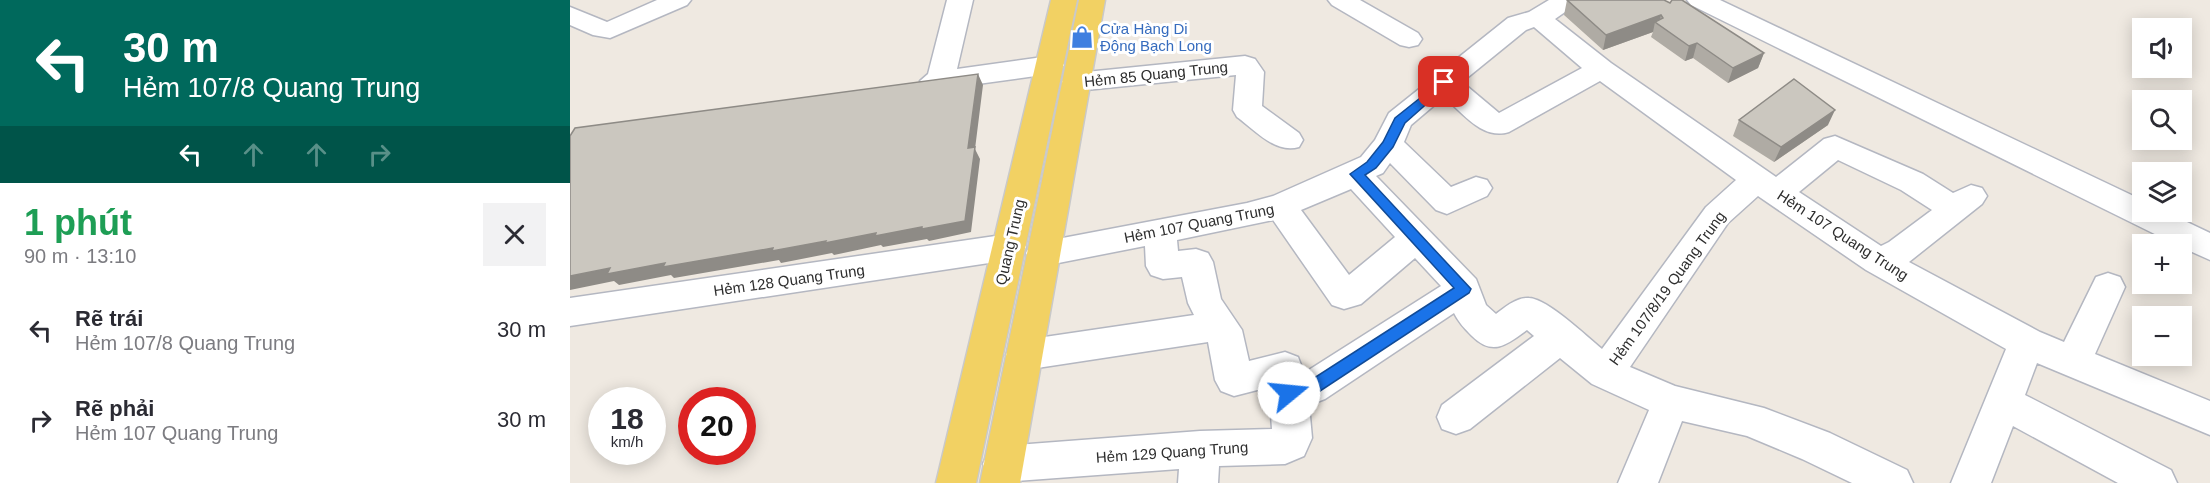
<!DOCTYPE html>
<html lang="vi">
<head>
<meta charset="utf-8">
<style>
  body { margin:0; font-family:Arial,sans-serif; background:#f2f2f3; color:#2b2b33; height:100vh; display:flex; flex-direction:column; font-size:22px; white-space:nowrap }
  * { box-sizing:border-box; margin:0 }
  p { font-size:20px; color:#7c7c81 }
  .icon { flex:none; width:33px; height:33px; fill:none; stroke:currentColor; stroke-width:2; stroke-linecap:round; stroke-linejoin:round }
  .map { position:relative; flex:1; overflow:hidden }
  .panel { display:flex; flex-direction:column; background:#fff; width:570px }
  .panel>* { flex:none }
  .hud { background:#00695c; color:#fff; overflow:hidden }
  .tools { position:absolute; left:1562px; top:18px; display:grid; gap:12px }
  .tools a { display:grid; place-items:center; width:60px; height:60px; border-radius:0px; background:#fff; box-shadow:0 3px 15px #0003; font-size:30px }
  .speed { position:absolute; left:18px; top:387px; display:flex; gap:12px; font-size:30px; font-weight:700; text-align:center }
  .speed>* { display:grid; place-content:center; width:78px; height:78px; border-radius:50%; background:#fff; box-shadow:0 3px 15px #0003; line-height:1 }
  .speed small { font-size:15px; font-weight:400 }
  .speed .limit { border:9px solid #d22; background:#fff; color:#111 }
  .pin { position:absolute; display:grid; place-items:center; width:51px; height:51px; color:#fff; margin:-26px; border-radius:12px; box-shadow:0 3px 9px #0006 }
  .me { position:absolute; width:66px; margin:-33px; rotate:73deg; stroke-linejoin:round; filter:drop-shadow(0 0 4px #0008) }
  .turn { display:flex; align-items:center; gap:21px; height:126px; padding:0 24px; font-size:27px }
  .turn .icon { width:78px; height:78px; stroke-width:2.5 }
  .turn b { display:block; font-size:42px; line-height:51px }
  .lanes { display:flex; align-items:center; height:57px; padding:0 24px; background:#0003; justify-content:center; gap:30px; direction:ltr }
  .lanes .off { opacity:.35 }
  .round { display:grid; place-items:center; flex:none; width:63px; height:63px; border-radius:0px; background:#f2f2f3 }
  .head { display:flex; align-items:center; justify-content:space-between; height:102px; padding:0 24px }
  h1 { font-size:36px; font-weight:800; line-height:45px; color:#1e9e55 }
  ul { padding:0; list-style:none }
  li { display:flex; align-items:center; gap:18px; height:90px; padding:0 24px }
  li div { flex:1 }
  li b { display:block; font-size:22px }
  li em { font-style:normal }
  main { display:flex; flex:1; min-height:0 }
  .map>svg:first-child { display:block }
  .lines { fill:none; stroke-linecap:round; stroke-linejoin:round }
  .minor-casing { stroke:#b4b7c1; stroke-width:3 }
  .major-casing { stroke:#c9c9c9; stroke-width:3 }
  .minor { fill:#fff; fill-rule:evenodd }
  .major { fill:#f2d163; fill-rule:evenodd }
  .wall { fill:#afaba4 }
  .shaded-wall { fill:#8e8b86 }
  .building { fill:#cbc7bf; stroke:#8e8b86; stroke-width:1.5 }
  .route { fill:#1a73e8; stroke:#114b97; stroke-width:1.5 }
  .labels { text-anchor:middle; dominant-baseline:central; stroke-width:6; stroke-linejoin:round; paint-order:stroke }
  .shop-label { font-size:15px; fill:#366cbe; stroke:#fff; text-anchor:start }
  .street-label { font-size:15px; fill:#2e2e2e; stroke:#fff }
</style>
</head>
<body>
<main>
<section class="panel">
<div class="hud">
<div class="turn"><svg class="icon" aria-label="left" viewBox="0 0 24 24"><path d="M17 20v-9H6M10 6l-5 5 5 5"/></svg><div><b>30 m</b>Hẻm 107/8 Quang Trung</div></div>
<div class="lanes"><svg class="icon" aria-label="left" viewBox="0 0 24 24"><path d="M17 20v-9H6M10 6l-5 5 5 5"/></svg><svg class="icon off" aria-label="ahead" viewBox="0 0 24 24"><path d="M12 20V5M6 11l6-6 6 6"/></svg><svg class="icon off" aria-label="ahead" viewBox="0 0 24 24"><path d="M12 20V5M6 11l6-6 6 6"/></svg><svg class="icon off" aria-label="right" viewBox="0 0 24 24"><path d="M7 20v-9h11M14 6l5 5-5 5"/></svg></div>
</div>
<div class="head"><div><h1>1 phút</h1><p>90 m · 13:10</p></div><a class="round"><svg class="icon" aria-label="close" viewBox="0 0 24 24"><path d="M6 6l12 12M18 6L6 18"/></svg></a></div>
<ul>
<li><svg class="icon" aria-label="left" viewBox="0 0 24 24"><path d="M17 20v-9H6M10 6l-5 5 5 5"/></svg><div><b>Rẽ trái</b><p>Hẻm 107/8 Quang Trung</p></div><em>30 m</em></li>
<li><svg class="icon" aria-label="right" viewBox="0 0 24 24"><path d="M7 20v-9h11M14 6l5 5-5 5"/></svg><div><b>Rẽ phải</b><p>Hẻm 107 Quang Trung</p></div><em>30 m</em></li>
</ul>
</section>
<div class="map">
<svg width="1640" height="483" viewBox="0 0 1640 483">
  <rect width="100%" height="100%" fill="#efe9e1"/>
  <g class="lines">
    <!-- minor casing -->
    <g class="minor-casing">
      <g id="minor">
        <path d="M87,0H121L117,5L40,38L23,35L0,25V7L37,22Z"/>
        <path d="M377,0H403L387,69L480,56L490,59L494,65L490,71L480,74L364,90L354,87L350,81L358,74Z"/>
        <path d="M758,0H790L848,33L852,39L848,45L839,47L830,45L762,5Z"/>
        <path d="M979,0H1009L1005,5L985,19L1041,63L1206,177L1254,139L1265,136L1353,174L1383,193L1401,185L1412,188L1417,196L1412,204L1339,262L1470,332L1494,342L1526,277L1538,273L1550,277L1555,287L1525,354L1640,401V435L1467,363L1455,395L1601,470L1607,483H1548L1443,426L1421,483H1381L1436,349L1296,270L1188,196L1158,223L1060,367L1105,386L1194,408L1260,433L1337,470L1343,483H1282L1232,459L1177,436L1112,421L1088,483H1048L1079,410L1022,384L990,358L900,429L886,434L872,429L867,417L872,405L964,336L957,330C938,344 923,357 902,336C895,329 889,323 884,313L755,399L739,405L742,438L734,456L715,464L649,466L648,483H608L609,469L433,482L419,477L413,464L419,451L433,446L630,431L702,429L699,387L664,396L651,391L645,380L638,342L454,370L441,366L436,355L441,344L454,340L624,315L618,303L612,277L593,279L581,275L576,266L575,246L473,266L461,262L456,253L461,244L677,203L703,196L791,157L805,140L819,113L938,18L959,12ZM964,27L1012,68L929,113L892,82L956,30ZM1030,81L1166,180L1136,207L1032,349C1016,336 978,299 959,298C947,297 935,307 926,314L916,305L906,279L806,176L813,173L820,163L866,210L877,214L917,196L922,188L917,180L906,177L881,187L834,142L841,125L874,97C894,114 912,140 939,132ZM1268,160L1331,190L1362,210L1319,242L1311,246L1229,192ZM781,189L825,237L779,275L731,210ZM703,220L762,305L774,309L791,304L845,258L871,286L734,373L728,357L715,352L679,361L672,330L651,299L643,262L638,253L626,249L608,251L607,240Z"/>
        <path d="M1117,0H1150L1572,200V212H1596L1640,233V260L1611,247V244H1605L1121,5Z"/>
        <path d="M675,56L685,59L694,72L692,106L729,133L733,140L729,147C705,154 685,130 667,117L663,110L666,75L506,91L496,88L492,82L496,76L506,73Z"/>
        <path d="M439,234L451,238L456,247L451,256L439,260L0,326V298Z"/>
      </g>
    </g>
    <!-- major casing -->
    <g class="major-casing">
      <g id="major">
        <path d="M481,0H507L406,483H366Z"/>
        <path d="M509,0H535L450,483H410Z"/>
      </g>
    </g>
    <!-- minor -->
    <use href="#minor" class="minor"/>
    <!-- major -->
    <use href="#major" class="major"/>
  </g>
  <!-- wall -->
  <g class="wall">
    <path d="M997,0H1094L1194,53L1188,68L1158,83L1123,58L1115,61L1081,37L1083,32L1033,50L994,15Z"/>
    <path d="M1169,120L1258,125L1204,162L1163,136Z"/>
  </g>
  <!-- shaded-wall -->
  <g class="shaded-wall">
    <path d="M1091,15L1089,24L1085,22L1083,32L1033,50L1036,35Z"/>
    <path d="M1127,43L1123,58L1115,61L1119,46Z"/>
    <path d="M1194,53L1188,68L1158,83L1163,68Z"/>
    <path d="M408,74L413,85L405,149L410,159L401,232L359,241L357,239L313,247L311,245L264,255L262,253L211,263L209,260L104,278L101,275L49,285L44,281L0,290V276L40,268L95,263L256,241L398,148Z"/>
    <path d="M1265,110L1258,125L1204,162L1211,147Z"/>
  </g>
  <!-- building -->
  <g class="building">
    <path d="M997,0H1094L1100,3L1102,0H1112L1194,53L1163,68L1127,43L1119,46L1085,22L1093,18L1091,15L1036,35Z"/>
    <path d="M408,74L398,148L405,147L395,221L352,229V227L305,236L306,233L255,243L256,241L202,251L203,248L93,267L95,263L37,274L40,268L0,276V136L5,128Z"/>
    <path d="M1224,79L1265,110L1211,147L1169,120Z"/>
  </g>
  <!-- route -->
  <path class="route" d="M874,79L878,80V85L835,123L823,147L806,168L795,175L901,289L899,293L747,393L719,400L714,398L711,393L714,388L738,382L884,288L780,174L797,162L813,142L825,118Z"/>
  <!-- icons -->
  <defs>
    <g id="shop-bare" transform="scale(1.8)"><path d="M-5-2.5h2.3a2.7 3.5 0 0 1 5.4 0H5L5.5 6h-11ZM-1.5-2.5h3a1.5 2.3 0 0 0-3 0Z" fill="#3f7fe0" stroke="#fff" stroke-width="2.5" paint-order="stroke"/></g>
  </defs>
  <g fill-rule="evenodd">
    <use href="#shop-bare" x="512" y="37"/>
  </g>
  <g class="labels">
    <!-- shop labels -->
    <g class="shop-label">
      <text x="530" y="28">Cửa Hàng Di<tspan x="530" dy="17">Động Bạch Long</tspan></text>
    </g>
    <!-- street labels -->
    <g class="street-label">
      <text transform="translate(586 74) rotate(-6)">Hẻm 85 Quang Trung</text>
      <text transform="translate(629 223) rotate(-11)">Hẻm 107 Quang Trung</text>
      <text transform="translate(1273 235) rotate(33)">Hẻm 107 Quang Trung</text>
      <text transform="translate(440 242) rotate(-77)">Quang Trung</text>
      <text transform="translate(219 280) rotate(-8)">Hẻm 128 Quang Trung</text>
      <text transform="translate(1097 288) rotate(-54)">Hẻm 107/8/19 Quang Trung</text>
      <text transform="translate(602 452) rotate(-4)">Hẻm 129 Quang Trung</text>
    </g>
  </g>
</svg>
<div class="tools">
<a><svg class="icon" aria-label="sound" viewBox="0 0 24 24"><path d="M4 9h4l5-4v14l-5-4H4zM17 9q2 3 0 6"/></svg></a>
<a><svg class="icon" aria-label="search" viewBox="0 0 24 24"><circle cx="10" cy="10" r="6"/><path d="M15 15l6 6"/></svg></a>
<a><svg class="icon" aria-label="layers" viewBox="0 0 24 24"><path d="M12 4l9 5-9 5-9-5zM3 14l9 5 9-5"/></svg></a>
<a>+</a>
<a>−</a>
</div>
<div class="speed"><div>18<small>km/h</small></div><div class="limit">20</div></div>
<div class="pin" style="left:874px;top:82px;background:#d93025"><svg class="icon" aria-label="arrive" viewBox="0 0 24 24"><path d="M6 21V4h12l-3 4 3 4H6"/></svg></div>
<svg class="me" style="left:719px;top:393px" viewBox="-20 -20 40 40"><circle r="19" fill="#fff"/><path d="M0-13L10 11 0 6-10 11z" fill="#1a73e8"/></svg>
</div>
</main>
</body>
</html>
